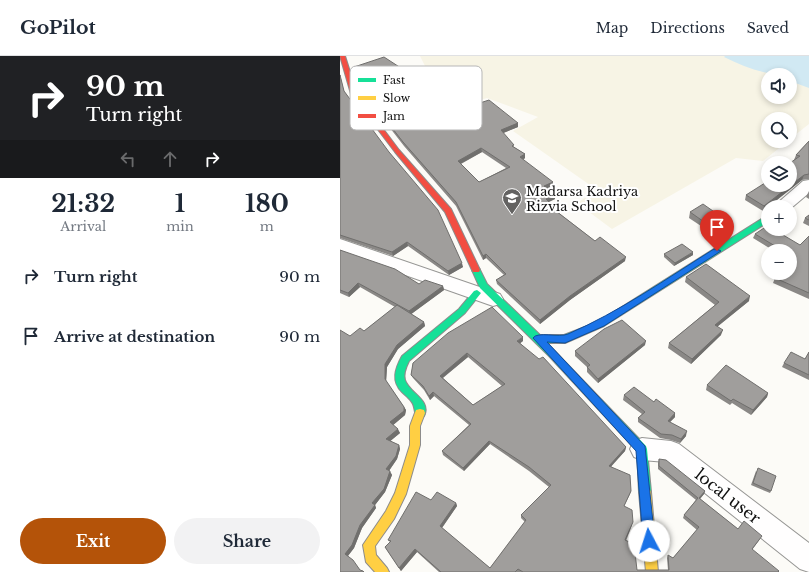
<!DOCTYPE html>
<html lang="en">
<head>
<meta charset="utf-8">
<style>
  body { margin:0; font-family:"Libre Baskerville",serif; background:#f2f2f3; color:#1f2937; height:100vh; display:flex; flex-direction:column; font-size:15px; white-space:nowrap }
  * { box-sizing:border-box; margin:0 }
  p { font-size:13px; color:#747a83 }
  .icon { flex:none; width:22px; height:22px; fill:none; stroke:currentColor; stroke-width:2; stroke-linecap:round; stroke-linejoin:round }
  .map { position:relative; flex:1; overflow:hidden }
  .details { display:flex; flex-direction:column; background:#fff; width:340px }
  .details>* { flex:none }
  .top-card { background:#202124; color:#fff; overflow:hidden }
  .buttons { position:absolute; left:421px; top:12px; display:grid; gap:8px }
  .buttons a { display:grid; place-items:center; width:36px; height:36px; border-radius:50%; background:#fff; box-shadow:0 2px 6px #0003; font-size:20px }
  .pin { position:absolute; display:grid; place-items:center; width:34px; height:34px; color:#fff; margin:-41px -17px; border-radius:50% 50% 50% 0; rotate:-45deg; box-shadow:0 0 4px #0007 }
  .pin .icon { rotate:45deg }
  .me { position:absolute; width:44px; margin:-22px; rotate:355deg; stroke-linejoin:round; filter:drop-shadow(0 0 3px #0008) }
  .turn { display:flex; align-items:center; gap:14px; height:84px; padding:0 20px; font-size:18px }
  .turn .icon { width:52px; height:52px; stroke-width:2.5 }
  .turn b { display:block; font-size:28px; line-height:34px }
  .lanes { display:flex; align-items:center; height:38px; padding:0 20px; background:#0003; justify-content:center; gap:20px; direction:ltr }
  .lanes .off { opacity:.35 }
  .eta { display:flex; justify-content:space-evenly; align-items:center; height:68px; text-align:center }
  .eta b { font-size:24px; font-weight:800; line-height:28px }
  .button { display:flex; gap:8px; margin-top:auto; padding:8px 20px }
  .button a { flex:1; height:46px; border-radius:24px; background:#b45309; color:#fff; font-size:16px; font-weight:800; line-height:46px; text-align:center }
  .button a+a { background:#f2f2f3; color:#1f2937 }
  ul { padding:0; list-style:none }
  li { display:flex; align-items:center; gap:12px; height:60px; padding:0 20px }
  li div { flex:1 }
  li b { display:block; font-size:15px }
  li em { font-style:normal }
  header { display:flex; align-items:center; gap:24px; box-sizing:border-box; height:56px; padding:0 20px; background:#fff; border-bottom:1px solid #e0e1e3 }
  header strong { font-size:19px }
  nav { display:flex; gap:22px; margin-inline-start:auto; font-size:14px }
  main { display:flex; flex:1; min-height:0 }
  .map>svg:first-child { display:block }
  .farmland { fill:#f7f4e5; fill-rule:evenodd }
  .water { fill:#d1e9f3 }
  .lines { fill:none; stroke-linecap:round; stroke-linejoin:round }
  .street-casing { stroke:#969694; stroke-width:2 }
  .fast-casing { stroke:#8d8c8b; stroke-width:2 }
  .slow-casing { stroke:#8d8c8b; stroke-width:2 }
  .jam-casing { stroke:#8d8c8b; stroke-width:2 }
  .street { fill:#fffefe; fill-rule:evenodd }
  .fast { fill:#16e098; fill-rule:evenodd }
  .slow { fill:#ffcf43; fill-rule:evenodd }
  .jam { fill:#f24e42; fill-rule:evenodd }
  .wall { fill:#8a8886; fill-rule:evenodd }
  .shaded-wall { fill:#706f6d }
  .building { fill:#a09e9c; stroke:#706f6d; fill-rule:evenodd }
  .route { fill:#1a73e8; stroke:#114b97 }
  .labels { text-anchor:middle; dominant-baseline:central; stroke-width:4; stroke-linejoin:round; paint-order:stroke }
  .poi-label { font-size:13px; fill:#101010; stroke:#fff; text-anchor:start }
  .near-street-label { font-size:16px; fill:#101010; stroke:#fff }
  .key { fill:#fff; stroke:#b7b7b7; stroke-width:1 }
  .key-label { font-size:11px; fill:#101010 }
</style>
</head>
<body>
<header>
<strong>GoPilot</strong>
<nav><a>Map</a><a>Directions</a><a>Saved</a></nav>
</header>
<main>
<section class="details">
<div class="top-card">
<div class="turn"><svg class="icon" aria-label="right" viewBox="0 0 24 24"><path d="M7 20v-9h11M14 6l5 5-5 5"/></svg><div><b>90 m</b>Turn right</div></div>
<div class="lanes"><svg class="icon off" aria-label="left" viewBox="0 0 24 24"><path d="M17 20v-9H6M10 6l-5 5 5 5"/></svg><svg class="icon off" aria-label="ahead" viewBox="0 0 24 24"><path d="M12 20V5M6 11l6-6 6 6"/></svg><svg class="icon" aria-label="right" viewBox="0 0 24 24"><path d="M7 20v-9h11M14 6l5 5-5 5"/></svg></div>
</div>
<div class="eta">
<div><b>21:32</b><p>Arrival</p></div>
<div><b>1</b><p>min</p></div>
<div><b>180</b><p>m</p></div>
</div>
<ul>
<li><svg class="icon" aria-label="right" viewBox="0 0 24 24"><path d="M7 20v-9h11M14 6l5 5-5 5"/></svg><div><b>Turn right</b></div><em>90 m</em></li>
<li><svg class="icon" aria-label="arrive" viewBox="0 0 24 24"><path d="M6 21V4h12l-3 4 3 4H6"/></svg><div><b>Arrive at destination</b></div><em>90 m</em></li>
</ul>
<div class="button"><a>Exit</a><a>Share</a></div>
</section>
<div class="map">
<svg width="469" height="516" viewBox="0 0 469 516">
  <rect width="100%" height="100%" fill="#fcfbf7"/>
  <!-- farmland -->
  <path class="farmland" d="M80,0H469V68L450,83V63H428V85H448L423,105L396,102L272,173L237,147L257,134L173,75L198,61L147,42L107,54ZM428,19H450V41H428Z"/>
  <!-- water -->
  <path class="water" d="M385,0H469V32L450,25V19C425,19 406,12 384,1Z"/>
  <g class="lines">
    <!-- street casing -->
    <g class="street-casing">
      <g id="street">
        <path d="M469,124V137L450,153V151H433L463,125Z"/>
        <path d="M0,183L160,238L163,243L160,248L153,250L0,196Z"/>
        <path d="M302,382L331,385L339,388L469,487V516L460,513L326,406L302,404L294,401L290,393L294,385Z"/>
      </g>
    </g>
    <!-- fast casing -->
    <g class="fast-casing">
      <g id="fast">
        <path d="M428,159V166L264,270L225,287H207L306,390L307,393L311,436L309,440L305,441L301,440L299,436L297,395L209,300L140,232L132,214L133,212H139L147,228L200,279H224L258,266Z"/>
        <path d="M137,234L141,237L125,257L69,305C66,311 63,318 65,324C69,337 92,344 84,360L80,361L76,360C74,355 75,349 71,345C69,342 65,339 62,336C51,325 55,313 62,300L119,253L134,235Z"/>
      </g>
    </g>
    <!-- slow casing -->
    <g class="slow-casing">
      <g id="slow">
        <path d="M80,353L84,354L85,357L80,370V389L66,438L54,463L35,490L36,499L47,512L49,516H35L26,506L23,489L46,455L55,437L70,389V370L76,354Z"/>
        <path d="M305,431L309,432L311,436L318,516H306L299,436L301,432Z"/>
      </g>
    </g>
    <!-- jam casing -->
    <g class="jam-casing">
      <path id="jam" d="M0,0H5L17,38L59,94L111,153L140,214L139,216H133L132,214L105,156L55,96L11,38Z"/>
    </g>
    <!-- street -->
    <use href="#street" class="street"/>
    <!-- fast -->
    <use href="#fast" class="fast"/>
    <!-- slow -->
    <use href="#slow" class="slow"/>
    <!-- jam -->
    <use href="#jam" class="jam"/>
  </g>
  <!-- wall -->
  <g class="wall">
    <path d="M14,11L64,14V18L73,27L46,37L60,51L55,53L76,68L178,67V71L163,77L174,91L185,98V102L183,104L213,130L207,133L215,139V143L209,146L214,151L215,154L255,185L285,205L230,244L200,268L157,228L156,224L164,219L146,202L143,204L116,150L64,90L22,36ZM142,96L166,112L139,126L121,108Z"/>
    <path d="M0,18L4,36L123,211L109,219L68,190L53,200L0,182Z"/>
    <path d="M469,85V123L462,124L423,155L405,144L406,139L428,129L455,104H454L456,99Z"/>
    <path d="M469,135V143L466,141Z"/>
    <path d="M350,156L390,167L389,172L376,180L349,162Z"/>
    <path d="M469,159V170L463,167L465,162Z"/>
    <path d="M415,178L460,189L469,180V243L433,227L435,222L450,217V195H434L413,182Z"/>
    <path d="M0,194L79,228L103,230L104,234L71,258L84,266L85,270L58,293L47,311L46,325L64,351L66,354L65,359L53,369L60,377L50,385L59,389L60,393L57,403L49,415L52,419L45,436L35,449L36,452L22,472L14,492L8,500L20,514L0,516L10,280L24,275L55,251L20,231L9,241L0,237Z"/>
    <path d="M324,198L353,199L334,210L324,201Z"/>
    <path d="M346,221L409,245L377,271L381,279L351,308L328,292L329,287L375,249L345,226Z"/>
    <path d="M183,285L180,287L286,391L285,395L271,410L291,435L290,438L284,450L292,469L286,485L297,514H328L327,502L328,499L333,502L357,474L343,462L344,459L356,444L318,413V407L319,403L365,435L364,438L360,443L398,473L420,483L412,494L438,516H99L77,496L61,515L45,491L50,486L48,484L91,444L116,447L117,450L102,472L150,512L185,466L181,462V459L209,431L189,415L150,388L124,415L103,399L102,395L129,369L94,340L90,344L84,334L73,322L71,319L73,307ZM128,301L162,330L133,349L103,322Z"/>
    <path d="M305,289L258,327L247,316V311L235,300V295Z"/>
    <path d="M469,296V324L442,311L444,307L465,303Z"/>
    <path d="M367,329L428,337L427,341L411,359L392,347L390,349L366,334Z"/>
    <path d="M284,339L314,346L335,361L330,366L346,380L340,387L331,384L320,382L298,366V362L302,358L283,344Z"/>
    <path d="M416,415L431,435L430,437L411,429Z"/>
  </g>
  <!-- shaded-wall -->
  <g class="shaded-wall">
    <path d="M72,23L73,27L44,38L43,34Z"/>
    <path d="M59,47L60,51L53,54L52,50Z"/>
    <path d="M178,67V71L161,78V74Z"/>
    <path d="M141,92L142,96L118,109V105Z"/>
    <path d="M185,98V102L180,105V101Z"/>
    <path d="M464,119L462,124L423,155L424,150Z"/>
    <path d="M213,126V130L204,134V130Z"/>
    <path d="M215,139V143L206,147V143Z"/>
    <path d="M390,167L389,172L376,180L377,175Z"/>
    <path d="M67,186L68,190L53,200L52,196Z"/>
    <path d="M353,196V199L334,210L335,207Z"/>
    <path d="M146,198V202L143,204V200Z"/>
    <path d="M286,201L285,205L230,244L200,268V264L230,240Z"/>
    <path d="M122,207L123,211L109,219L108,215Z"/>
    <path d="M18,227L20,231L9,241L8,237Z"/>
    <path d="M103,230L104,234L70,259L69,255Z"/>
    <path d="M410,240L409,245L373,274L375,269Z"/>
    <path d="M84,266L85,270L58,293L47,311L46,327L45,323V308L57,289Z"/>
    <path d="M383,274L381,279L351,308L352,303Z"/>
    <path d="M183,281V285L178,289L177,285Z"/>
    <path d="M306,285L305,289L258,327V323Z"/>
    <path d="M127,297L128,301L101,323L100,320Z"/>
    <path d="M93,336L94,340L90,344L89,340Z"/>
    <path d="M428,337L427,341L411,359L413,354Z"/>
    <path d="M64,351L66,354L65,359L52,370L50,366Z"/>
    <path d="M335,357V361L327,369L328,365Z"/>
    <path d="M58,373L60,377L48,387L46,383Z"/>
    <path d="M347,375L346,380L340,387L341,383Z"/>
    <path d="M149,385L150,388L124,415L123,412Z"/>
    <path d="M59,389L60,393L57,403L48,416L46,413Z"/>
    <path d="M286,391L285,395L269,413V410Z"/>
    <path d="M50,415L52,419L45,436L35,449L36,452L22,472L14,492L7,501L5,498Z"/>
    <path d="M365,435L364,438L358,445L359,442Z"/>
    <path d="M116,447L117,450L101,473L100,470Z"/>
    <path d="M75,493L77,496L61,515L59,512Z"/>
  </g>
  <!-- building -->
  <g class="building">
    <path d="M44,1L64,14L61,15L72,23L43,34L59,47L52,50L76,68L149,44L178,67L161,74L174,89L172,90L185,98L180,101L213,126L204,130L215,139L206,143L214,151L212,152L255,185L260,181L286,201L230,240L200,264L156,224L166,218L146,198L143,200L116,146L63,86L21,32L14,11ZM141,92L170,111L139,126L118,105Z"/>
    <path d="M0,19L4,35L49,96L98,154L122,207L108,215L67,186L52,196L0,179Z"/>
    <path d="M469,85V118L464,119L424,150L406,139L428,125V129H450V107L460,100L456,99Z"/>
    <path d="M363,148L390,167L377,175L350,156Z"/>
    <path d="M469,159V164L465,162Z"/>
    <path d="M427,170H428V173H433L460,189L469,180V237L435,222L444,217H450V195H437L440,193L415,178Z"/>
    <path d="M342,188L353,196L335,207L324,198Z"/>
    <path d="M0,194L55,213L79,228L85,224L103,230L69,255L18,227L8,237L0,234Z"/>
    <path d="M366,208L410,240L375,269L383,274L352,303L329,287L379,246L346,221Z"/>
    <path d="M57,249L84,266L57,289L45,308V323L64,351V355L50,366L58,373L46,383L59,389L56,400L46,413L50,415L44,433L32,447L35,449L20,469L12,489L5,498L13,504L20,514L23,515L24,516H0V274L10,280L20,272L24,275Z"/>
    <path d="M152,251L183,281L177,285L199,303L203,301L286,391L269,410L290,419L291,435L284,450L292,454L293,466L285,484L294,488L297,514H329L328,499L333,502L359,471L344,459L358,442L319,410V403L326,404L365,435L359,442L398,473L404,465L422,480L412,493L439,515L438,516H183L178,513L175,516H101L75,493L59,512L45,491L51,485L48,484L76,436L91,444L97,436L116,447L100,470L150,512L186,464L181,459L211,429L189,411L149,385L123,412L102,395L131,368L93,336L89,340L83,330L71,319L73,307L108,277ZM127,297L165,328L133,349L100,320Z"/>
    <path d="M282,264L306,285L258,323L247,311L250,309L235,295L264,273Z"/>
    <path d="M451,296L465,303L469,296V319L444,307Z"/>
    <path d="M386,309L428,337L413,354L393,343L391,345L367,329Z"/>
    <path d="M294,331L314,346L316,343L335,357L328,365L347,375L341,383L332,379L321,378L298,362L305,356L284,339Z"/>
    <path d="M418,412L436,420L431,435L413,427Z"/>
  </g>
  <!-- route -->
  <path class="route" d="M374,193H377L381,195L264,270L225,287L207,286L305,390L315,485L314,489L309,491L305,489L303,485L296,395L193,282C197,275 219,282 228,278C279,256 326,223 374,193Z"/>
  <!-- icons -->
  <defs>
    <g id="school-pin" transform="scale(1)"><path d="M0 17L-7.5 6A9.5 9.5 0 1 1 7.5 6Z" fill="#636261" stroke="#fff"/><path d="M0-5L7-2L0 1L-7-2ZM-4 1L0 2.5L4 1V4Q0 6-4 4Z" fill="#fff"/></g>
  </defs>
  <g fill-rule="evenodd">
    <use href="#school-pin" x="172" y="142"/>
  </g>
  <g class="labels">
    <!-- poi labels -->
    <g class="poi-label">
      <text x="186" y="135">Madarsa Kadriya<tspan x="186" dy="15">Rizvia School</tspan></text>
    </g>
    <!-- near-street labels -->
    <g class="near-street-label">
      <text transform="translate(388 440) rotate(38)">local user</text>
    </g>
  </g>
  <!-- legend -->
  <rect x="10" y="10" width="132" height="64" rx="6" class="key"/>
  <rect x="18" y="22" width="18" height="4" fill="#16e098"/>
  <rect x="18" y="40" width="18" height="4" fill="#ffcf43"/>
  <rect x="18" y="58" width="18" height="4" fill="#f24e42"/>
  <g class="key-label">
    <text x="43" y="28">Fast</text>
    <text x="43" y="46">Slow</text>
    <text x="43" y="64">Jam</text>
  </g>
</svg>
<div class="buttons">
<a><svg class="icon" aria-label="sound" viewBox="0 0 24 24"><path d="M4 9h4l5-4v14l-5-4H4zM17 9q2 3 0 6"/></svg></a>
<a><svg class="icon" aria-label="search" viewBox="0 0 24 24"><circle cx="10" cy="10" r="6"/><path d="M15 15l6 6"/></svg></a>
<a><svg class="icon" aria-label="layers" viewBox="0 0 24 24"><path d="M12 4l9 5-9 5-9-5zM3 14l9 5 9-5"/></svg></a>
<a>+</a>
<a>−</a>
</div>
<div class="pin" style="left:377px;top:195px;background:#d93025"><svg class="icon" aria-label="arrive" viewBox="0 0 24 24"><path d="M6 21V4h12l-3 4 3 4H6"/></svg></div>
<svg class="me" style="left:309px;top:485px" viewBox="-20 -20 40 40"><circle r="19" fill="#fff"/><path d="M0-13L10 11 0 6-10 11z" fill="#1a73e8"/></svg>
</div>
</main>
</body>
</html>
